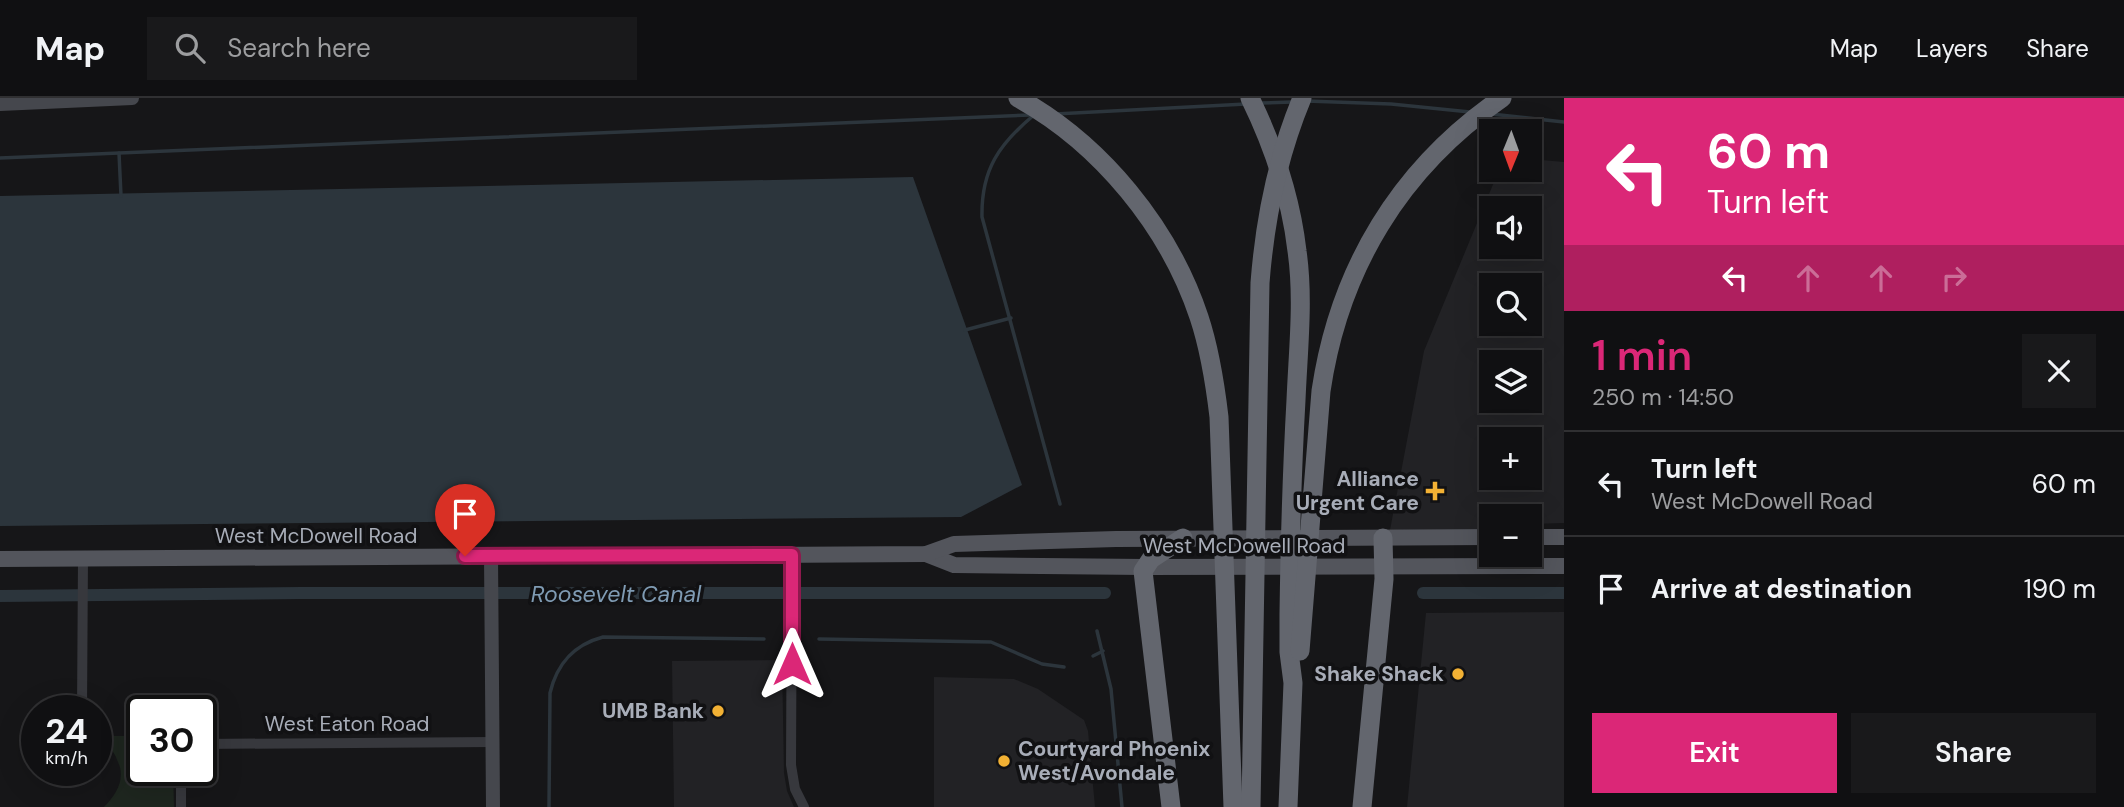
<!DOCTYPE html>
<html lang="en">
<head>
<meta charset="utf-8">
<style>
  body { margin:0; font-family:"DM Sans",sans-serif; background:#19191b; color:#f1f3f6; height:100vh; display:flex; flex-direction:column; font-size:26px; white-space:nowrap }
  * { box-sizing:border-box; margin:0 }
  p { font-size:23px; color:#9c9d9f }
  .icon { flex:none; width:38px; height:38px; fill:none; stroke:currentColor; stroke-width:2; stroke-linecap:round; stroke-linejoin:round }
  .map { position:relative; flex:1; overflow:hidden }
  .side { display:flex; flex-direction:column; background:#101012; width:560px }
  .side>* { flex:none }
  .hud { background:#db2777; color:#fff; overflow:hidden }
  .needle { width:46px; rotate:181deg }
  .buttons { position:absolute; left:1479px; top:21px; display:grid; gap:14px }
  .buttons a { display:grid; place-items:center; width:63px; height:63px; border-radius:0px; background:#101012; box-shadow:0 7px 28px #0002,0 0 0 2px #303032; font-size:35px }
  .speed { position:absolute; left:21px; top:597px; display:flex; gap:14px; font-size:35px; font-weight:700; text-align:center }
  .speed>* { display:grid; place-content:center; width:91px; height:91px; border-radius:50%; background:#101012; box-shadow:0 7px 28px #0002,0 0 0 2px #303032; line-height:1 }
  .speed small { font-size:18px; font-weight:400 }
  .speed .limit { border:4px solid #111; border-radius:10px; background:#fff; color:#111 }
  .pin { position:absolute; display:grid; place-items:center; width:60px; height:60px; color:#fff; margin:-72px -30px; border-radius:50% 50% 50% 0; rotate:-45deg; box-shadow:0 0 7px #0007 }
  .pin .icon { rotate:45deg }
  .me { position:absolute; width:77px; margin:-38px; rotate:0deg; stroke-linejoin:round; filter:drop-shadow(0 0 5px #0008) }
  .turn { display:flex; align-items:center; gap:24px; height:147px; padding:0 28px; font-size:32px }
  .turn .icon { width:91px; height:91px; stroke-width:2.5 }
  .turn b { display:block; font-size:49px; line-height:60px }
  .lanes { display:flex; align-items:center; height:66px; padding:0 28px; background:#0003; justify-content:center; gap:35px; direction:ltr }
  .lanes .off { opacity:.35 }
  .round { display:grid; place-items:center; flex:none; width:74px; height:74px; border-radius:0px; background:#19191b }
  .headline { display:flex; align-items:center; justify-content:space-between; height:119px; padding:0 28px }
  h1 { font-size:42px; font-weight:600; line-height:52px; color:#db2777 }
  .primary-button { display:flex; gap:14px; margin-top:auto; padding:14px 28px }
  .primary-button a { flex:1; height:80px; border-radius:0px; background:#db2777; color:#fff; font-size:28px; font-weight:600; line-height:80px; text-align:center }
  .primary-button a+a { background:#19191b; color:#f1f3f6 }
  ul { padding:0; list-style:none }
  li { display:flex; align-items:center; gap:21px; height:105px; padding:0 28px; border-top:2px solid #303032 }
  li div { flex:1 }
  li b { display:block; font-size:26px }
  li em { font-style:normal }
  header { display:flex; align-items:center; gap:42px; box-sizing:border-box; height:98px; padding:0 35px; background:#101012; border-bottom:2px solid #303032 }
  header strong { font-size:33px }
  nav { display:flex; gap:38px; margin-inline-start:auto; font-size:24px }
  .search { width:490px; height:63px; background:#19191b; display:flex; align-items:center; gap:18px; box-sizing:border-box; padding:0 24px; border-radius:0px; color:#9c9d9f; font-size:26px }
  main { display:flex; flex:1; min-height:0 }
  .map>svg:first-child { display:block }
  .built { fill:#222225; fill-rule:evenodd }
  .green { fill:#1e261f }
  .water { fill:#2c353c }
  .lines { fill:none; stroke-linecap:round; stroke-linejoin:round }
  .stream { stroke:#2c353c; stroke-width:3.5 }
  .canal { stroke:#2c353c; stroke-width:12 }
  .street { stroke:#37383d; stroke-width:10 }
  .secondary { stroke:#45474d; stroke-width:14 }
  .primary { stroke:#53555c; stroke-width:16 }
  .highway { stroke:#63666e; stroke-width:19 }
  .route-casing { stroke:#8e194d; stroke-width:18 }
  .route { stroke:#db2777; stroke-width:12 }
  .poi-dot { fill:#f2b134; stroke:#111113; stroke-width:2.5 }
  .labels { text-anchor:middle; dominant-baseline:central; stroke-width:7; stroke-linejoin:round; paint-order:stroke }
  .poi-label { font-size:21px; font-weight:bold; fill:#a8adb8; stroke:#111113; text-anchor:end }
  .street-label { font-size:21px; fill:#a8adb8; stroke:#111113 }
  .water-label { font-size:23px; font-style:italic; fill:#7f9bb3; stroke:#111113 }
</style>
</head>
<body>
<header>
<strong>Map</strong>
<div class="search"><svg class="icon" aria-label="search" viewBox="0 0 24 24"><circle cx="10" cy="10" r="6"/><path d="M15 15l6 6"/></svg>Search here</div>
<nav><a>Map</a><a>Layers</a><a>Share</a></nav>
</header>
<main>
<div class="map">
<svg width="1564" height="709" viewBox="0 0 1564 709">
  <rect width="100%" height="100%" fill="#161618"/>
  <!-- built -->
  <g class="built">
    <path d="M1530,61L1564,64V425L1530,426V418H1491V431L1390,432L1424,253L1499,72H1530ZM1491,110H1530V149H1491ZM1491,187H1530V226H1491ZM1491,264H1530V303H1491ZM1491,341H1530V380H1491Z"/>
    <path d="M1564,514V709H1407L1426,515Z"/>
    <path d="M782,562L784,675L787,693L794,709H674L672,563Z"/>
    <path d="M934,579L1014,581L1038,591L1084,622L1088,633L1095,709H934Z"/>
  </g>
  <!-- green -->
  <path class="green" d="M108,638H142V672H173L174,709H104C116,697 126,681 118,664C114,652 109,652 108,638Z"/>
  <!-- water -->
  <path class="water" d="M913,79L1022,387L961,419L0,428V98Z"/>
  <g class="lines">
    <!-- stream -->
    <g class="stream">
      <path d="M1306,3L1391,6L1470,14"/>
      <path d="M1261,5L1292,4"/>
      <path d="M1055,16L1246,6"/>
      <path d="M1491,16L1564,24"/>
      <path d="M1034,17C999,46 981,72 982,119L1060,406"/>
      <path d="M119,55L121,98"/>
      <path d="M0,60L1030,17"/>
      <path d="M965,232L1011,220"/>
      <path d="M1097,533L1111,591L1122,709"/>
      <path d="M819,541L991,544L1042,566L1064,569"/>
      <path d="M1093,558L1103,553"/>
      <path d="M549,709L550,595C557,566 573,547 603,539L764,541"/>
    </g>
    <!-- canal -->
    <g class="canal">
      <path d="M1423,495H1564"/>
      <path d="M0,498L301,495H1105"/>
    </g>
    <!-- street -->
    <g class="street">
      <path d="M792,457L791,667L795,691L804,709"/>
      <path d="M82,612L83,460"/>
      <path d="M201,646L493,644"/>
      <path d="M181,672V709"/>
      <path d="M82,680V672"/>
    </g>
    <!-- secondary -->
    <g class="secondary">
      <path d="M0,6L132,0"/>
      <path d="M491,458L493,709"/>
    </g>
    <!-- primary -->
    <g class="primary">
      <path d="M1530,439H1564"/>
      <path d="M926,456L954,467L1145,469L1564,468"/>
      <path d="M0,461L926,456L954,446L1116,441L1491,439"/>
    </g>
    <!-- highway -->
    <g class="highway">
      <path d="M1018,0C1101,46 1169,129 1199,219C1210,252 1215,285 1219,319L1233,709"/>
      <path d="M1250,0C1273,47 1291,101 1297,153C1304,201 1298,253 1296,302C1292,373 1290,444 1289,516V554L1293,585L1288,709"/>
      <path d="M1300,553L1321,293C1339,171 1400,70 1502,0"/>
      <path d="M1171,709L1143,473L1151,461L1183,440"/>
      <path d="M1251,709L1260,185C1265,120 1277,60 1302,0"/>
      <path d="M1362,709L1384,481L1383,440"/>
    </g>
  </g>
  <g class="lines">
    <!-- route casing -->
    <g class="route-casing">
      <path id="route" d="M465,458L792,457V566"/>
    </g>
    <!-- route -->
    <use href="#route" class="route"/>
  </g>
  <!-- markers -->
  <g class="poi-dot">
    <path d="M1431.5 382.5h7v7h7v7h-7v7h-7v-7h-7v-7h7z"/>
    <circle cx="1458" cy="576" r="7"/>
    <circle cx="718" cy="613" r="7"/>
    <circle cx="1004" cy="663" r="7"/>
  </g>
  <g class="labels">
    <!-- poi labels -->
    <g class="poi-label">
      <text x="1419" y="381">Alliance<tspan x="1419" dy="24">Urgent Care</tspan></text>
      <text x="1444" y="576">Shake Shack</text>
      <text x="704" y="613">UMB Bank</text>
      <text x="1018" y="651" text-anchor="start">Courtyard Phoenix<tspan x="1018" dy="24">West/Avondale</tspan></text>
    </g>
    <!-- street labels -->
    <g class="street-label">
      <text x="316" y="438">West McDowell Road</text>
      <text x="1244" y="448">West McDowell Road</text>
      <text x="347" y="626">West Eaton Road</text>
    </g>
    <!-- water labels -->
    <g class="water-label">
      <text x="616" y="496">Roosevelt Canal</text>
    </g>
  </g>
</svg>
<div class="buttons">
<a><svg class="needle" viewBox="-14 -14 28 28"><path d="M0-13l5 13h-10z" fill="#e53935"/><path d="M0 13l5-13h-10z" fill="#9c9d9f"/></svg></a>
<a><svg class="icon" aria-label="sound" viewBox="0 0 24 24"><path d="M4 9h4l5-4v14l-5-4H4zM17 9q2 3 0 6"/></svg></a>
<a><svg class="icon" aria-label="search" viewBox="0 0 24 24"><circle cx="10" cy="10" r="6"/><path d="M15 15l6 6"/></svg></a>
<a><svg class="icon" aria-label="layers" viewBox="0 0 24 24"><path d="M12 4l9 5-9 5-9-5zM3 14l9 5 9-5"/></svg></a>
<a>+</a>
<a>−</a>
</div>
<div class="speed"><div>24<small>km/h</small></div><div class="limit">30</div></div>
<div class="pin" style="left:465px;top:458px;background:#d93025"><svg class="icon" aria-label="arrive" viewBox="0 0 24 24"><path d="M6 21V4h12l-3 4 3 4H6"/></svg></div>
<svg class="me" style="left:792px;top:566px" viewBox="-20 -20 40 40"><path d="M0-17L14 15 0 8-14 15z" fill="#db2777" stroke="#fff" stroke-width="4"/></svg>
</div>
<section class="side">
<div class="hud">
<div class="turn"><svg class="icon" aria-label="left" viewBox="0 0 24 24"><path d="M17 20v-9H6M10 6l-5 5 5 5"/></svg><div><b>60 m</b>Turn left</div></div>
<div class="lanes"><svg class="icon" aria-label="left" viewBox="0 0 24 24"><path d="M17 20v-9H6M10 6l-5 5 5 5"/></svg><svg class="icon off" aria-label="ahead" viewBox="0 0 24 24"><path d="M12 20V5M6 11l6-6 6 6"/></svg><svg class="icon off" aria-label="ahead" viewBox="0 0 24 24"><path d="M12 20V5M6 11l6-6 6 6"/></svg><svg class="icon off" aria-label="right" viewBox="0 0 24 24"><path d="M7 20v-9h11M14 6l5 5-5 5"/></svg></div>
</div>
<div class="headline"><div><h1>1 min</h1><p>250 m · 14:50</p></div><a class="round"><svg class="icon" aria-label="close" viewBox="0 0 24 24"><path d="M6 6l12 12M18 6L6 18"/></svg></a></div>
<ul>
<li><svg class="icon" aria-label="left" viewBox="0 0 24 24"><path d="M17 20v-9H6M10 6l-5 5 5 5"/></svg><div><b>Turn left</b><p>West McDowell Road</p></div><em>60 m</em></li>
<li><svg class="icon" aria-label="arrive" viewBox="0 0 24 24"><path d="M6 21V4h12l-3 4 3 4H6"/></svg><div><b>Arrive at destination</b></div><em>190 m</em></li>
</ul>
<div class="primary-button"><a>Exit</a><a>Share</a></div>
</section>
</main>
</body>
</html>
